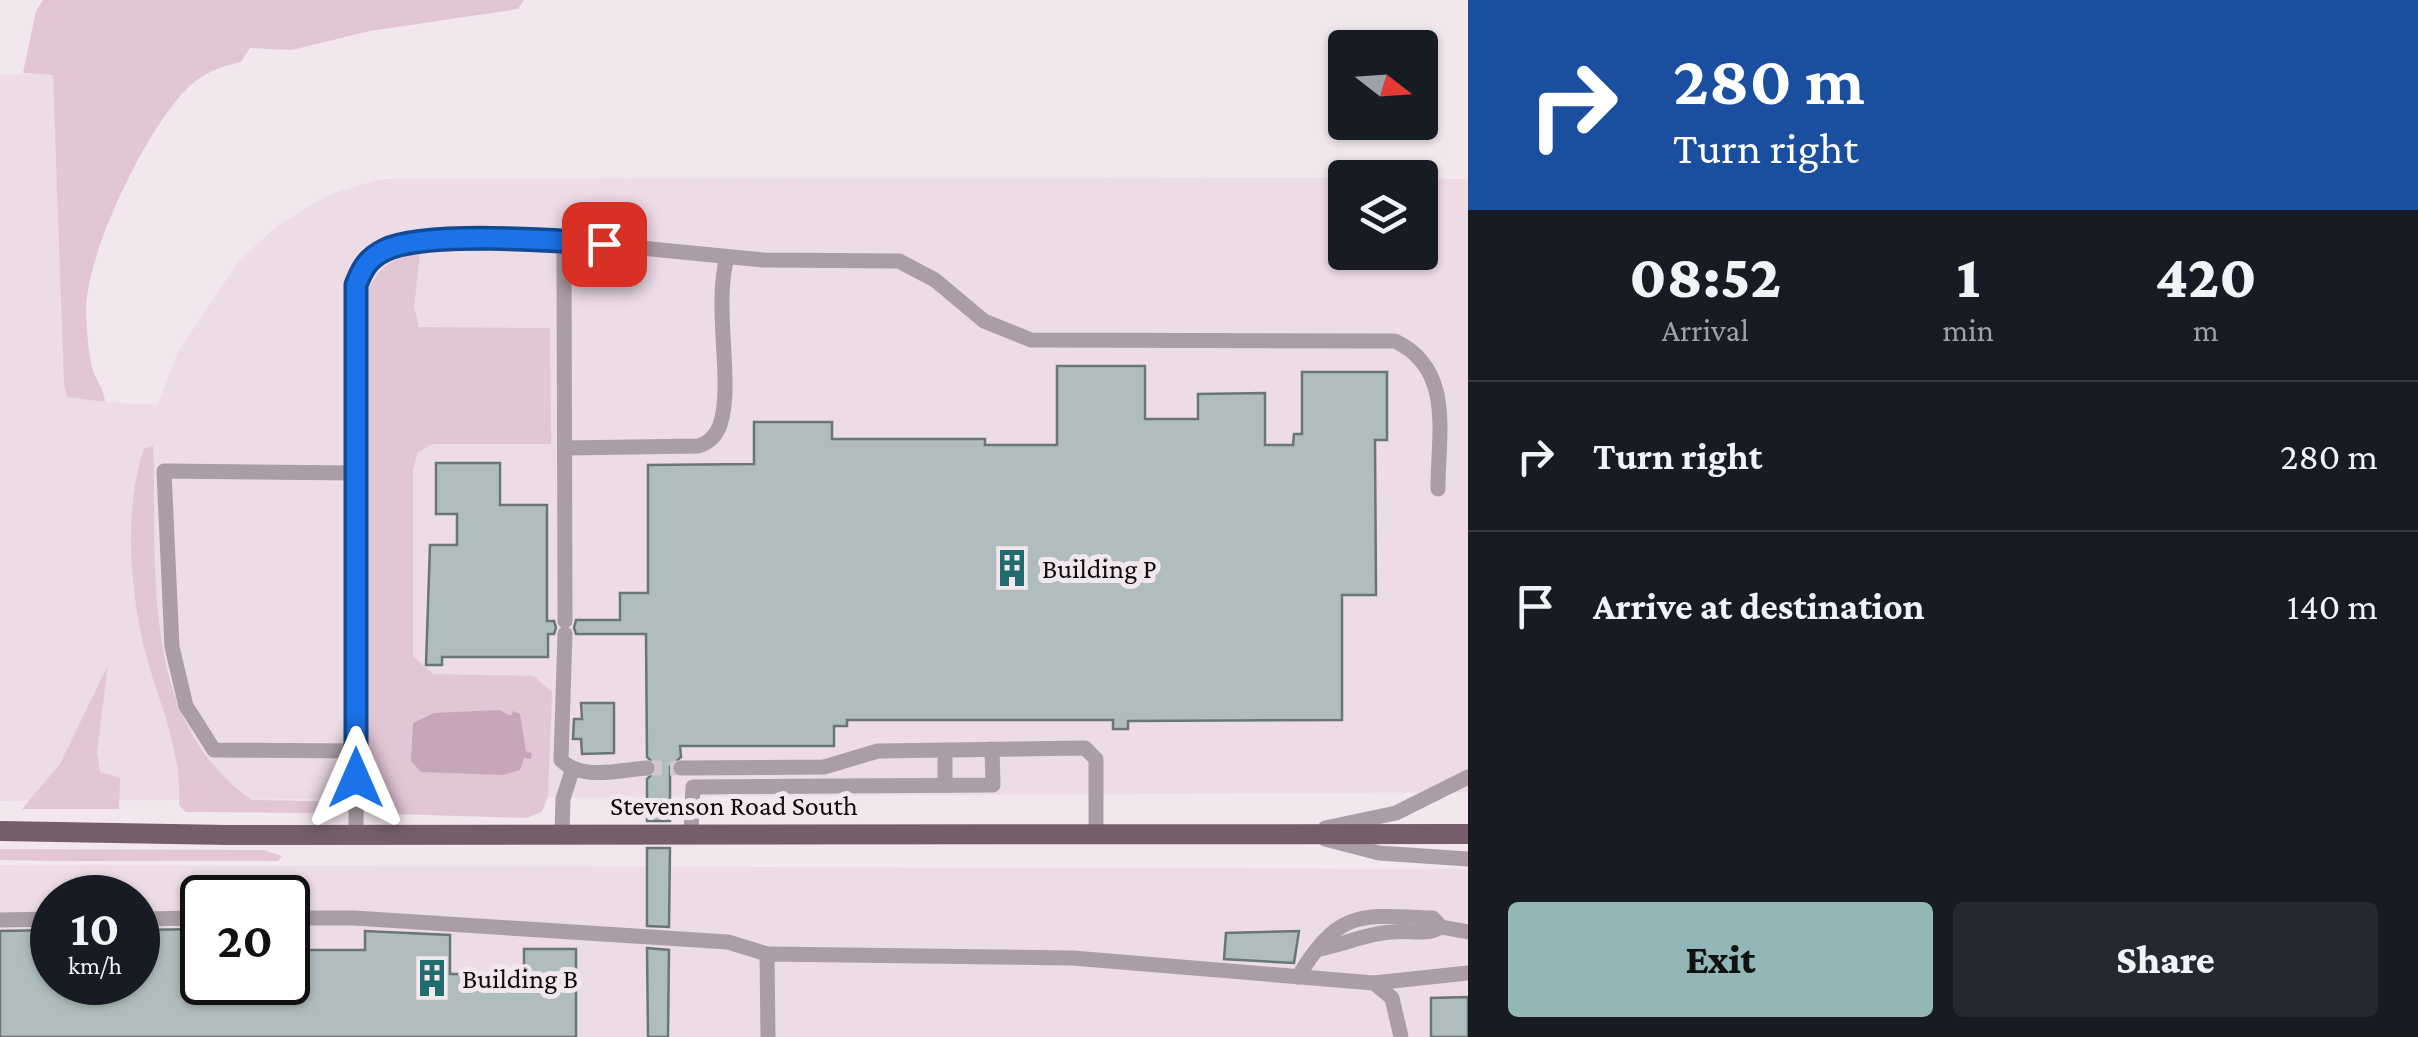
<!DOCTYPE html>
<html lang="en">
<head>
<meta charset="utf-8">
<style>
  body { margin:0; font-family:"Crimson Pro",serif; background:#242831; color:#f1f3f6; height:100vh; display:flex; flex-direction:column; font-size:38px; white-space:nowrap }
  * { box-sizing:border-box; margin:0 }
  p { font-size:32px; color:#9ea1a6 }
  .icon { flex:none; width:55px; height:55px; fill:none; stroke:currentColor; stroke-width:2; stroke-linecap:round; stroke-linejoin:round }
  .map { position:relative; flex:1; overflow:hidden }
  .drawer { display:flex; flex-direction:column; background:#171b24; width:950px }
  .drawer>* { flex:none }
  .banner { background:#1a4fa0; color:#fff; overflow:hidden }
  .needle { width:65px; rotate:107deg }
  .buttons { position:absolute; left:1328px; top:30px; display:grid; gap:20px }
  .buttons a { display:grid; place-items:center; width:110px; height:110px; border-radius:10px; background:#171b24; box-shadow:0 2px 8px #0004; font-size:50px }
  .speed { position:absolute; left:30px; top:875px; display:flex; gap:20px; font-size:50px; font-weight:700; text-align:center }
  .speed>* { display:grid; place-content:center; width:130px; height:130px; border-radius:50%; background:#171b24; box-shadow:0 2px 8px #0004; line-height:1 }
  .speed small { font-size:25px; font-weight:400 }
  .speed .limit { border:5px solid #111; border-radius:15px; background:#fff; color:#111 }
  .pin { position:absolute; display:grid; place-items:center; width:85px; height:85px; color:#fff; margin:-42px; border-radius:20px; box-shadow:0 5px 15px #0006 }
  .me { position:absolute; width:110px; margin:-55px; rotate:0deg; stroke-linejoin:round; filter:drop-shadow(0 0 8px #0008) }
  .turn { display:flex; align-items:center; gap:35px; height:210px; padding:0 40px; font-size:45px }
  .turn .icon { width:130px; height:130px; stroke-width:2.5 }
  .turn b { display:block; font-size:70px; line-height:85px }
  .eta { display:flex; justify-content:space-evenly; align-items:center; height:170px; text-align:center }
  .eta b { font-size:60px; font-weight:800; line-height:70px }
  .cta { display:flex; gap:20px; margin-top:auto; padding:20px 40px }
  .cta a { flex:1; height:115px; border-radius:10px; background:#93b6b9; color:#111; font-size:40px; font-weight:800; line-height:115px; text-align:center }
  .cta a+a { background:#242831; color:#f1f3f6 }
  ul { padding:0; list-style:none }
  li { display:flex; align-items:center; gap:30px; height:150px; padding:0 40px; border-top:2px solid #363941 }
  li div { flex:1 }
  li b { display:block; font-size:38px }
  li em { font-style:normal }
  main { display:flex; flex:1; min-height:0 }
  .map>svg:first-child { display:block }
  .built { fill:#eddbe6; fill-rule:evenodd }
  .green { fill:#e2c6d6 }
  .water { fill:#c6a6b9 }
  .building { fill:#b0bdbe; stroke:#697676; stroke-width:2.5 }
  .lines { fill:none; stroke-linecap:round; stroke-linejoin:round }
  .minor-tunnel { stroke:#d0c6cb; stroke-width:15; stroke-dasharray:15 8; stroke-linecap:butt }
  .minor { stroke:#ab9da5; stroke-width:15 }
  .major { stroke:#755d6b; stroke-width:20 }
  .route-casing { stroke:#114b97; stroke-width:25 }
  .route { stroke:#1a73e8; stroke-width:18 }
  .labels { text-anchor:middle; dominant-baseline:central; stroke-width:10; stroke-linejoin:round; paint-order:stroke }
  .poi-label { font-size:28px; fill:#0f0b0d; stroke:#f2e7ed; text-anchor:start }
  .street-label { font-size:28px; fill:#0f0b0d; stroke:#f2e7ed }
</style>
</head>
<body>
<main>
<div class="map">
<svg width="1468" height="1037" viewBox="0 0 1468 1037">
  <rect width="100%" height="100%" fill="#f2e7ed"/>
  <!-- built -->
  <g class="built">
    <path d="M53,74L68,397L105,402L158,405L178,352L239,261L278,225L328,195L381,179L1345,178V252H1420V179H1468V792L0,801V75Z"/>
    <path d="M0,865L1468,869V1037H0ZM52,898H138V982H52ZM202,898H288V982H202Z"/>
  </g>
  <!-- green -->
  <g class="green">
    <path d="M43,0H524L518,9L370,31L292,50L250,48L241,62C223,66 207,71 192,84C150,120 84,256 86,313C87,330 88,350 92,367C95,380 104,388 105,402L67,397L64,383L53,75L23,73L36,11Z"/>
    <path d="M420,252L414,307L419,327L550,328L551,444H433L418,452L413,469V656L433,674L534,676L552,692L548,796L542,812L526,818L392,814L370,809L366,803L368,290C380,266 393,258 420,252Z"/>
    <path d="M153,446C158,567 137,720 252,800L319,801L322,813L186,812L179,805C182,751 160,706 146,655C130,592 123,512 144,449Z"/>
    <path d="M108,665L97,752L100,772L120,778L119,809H22L60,764Z"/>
    <path d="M0,849L264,850L282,856L278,861C184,860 93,862 0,860Z"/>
  </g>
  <!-- water -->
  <path class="water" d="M499,710L511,716L513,711L520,714L526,751L532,753L531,759L524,758L520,770L503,775L421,772L411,761L413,723L434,713Z"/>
  <!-- building -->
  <g class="building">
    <path d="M1057,366H1145V419H1198V394L1265,393V445H1293L1294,434H1302V372H1387V440H1375L1376,595H1342V720L1128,721V729H1113V720H847V726H834V746H680L681,757L670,767V821H647V779L658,768L647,757L646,634H576L574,628L576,620H620V593H648V465L754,464V422H832V439H985V445H1057Z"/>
    <path d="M436,463H500V505H547V621H554L556,628L554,634H548V657H442V665H426L430,545H457V514H436Z"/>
    <path d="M581,703H614V753L582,754L581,739H573L574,719H582Z"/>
    <path d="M647,848H670L669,927L647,926Z"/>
    <path d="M202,929V982H288V929H303L304,950H365V931L450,935V974H524V949H576V1037H0V931L52,930V982H138V930Z"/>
    <path d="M1299,931L1294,963L1224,959L1226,933Z"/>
    <path d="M647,948L669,950L668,1037H648Z"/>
    <path d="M1468,997V1037H1431V998Z"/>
  </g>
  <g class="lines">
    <!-- minor-tunnel -->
    <path class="minor-tunnel" d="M647,768H681"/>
    <!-- minor -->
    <g class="minor">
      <path d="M564,243L565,621"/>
      <path d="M565,448L698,446C709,443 716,436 720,425C734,383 713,309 727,257"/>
      <path d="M565,634L561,760C582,781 619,770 647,768"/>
      <path d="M945,750V785"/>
      <path d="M356,751L214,750L186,706L172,647L164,471L356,473"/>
      <path d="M681,768L824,767L878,751L1085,748L1096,759V833"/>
      <path d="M1325,828L1396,813L1468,777"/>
      <path d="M356,832L357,285L362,268L375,255L425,240L590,243L763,260L899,261L935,280L984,321L1031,340L1395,341C1454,369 1438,433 1438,489"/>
      <path d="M562,832L563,799L572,771"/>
      <path d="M691,832L693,787L993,785L992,749"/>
      <path d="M1325,839L1379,853L1468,859"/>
      <path d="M288,918H354L728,942L767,954"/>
      <path d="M138,919L202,918"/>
      <path d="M0,920L52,919"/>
      <path d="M1319,949C1344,945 1366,933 1392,932C1411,930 1424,936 1441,927"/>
      <path d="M1298,977C1339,909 1359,915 1433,918L1441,927L1468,932"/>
      <path d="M1374,983L1468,973"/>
      <path d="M768,1037L767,954L1073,958L1374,983L1392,998L1401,1037"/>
    </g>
    <!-- major -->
    <path class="major" d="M0,831L228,835L1468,834"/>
  </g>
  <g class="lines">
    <!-- route casing -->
    <g class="route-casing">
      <path id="route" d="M356,778V285C362,269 368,258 385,250C424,231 556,240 604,244"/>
    </g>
    <!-- route -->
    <use href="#route" class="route"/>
  </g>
  <!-- icons -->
  <defs>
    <g id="building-bare" transform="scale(3)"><path d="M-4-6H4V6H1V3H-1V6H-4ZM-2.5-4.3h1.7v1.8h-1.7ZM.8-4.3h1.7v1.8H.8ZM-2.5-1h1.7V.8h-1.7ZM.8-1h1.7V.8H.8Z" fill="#206c6f" stroke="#f2e7ed" stroke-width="2.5" paint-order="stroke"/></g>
  </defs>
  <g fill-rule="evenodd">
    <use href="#building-bare" x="1012" y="568"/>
    <use href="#building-bare" x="432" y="978"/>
  </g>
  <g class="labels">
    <!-- poi labels -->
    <g class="poi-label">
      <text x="1042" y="568">Building P</text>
      <text x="462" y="978">Building B</text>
    </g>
    <!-- street labels -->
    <g class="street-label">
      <text x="734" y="805">Stevenson Road South</text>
    </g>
  </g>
</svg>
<div class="buttons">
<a><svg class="needle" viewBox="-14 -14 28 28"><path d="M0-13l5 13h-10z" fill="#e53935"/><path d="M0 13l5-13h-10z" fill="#9ea1a6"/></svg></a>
<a><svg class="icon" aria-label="layers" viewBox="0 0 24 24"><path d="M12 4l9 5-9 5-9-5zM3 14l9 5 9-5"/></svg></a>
</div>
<div class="speed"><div>10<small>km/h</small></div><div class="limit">20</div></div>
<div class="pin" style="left:604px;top:244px;background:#d93025"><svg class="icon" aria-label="arrive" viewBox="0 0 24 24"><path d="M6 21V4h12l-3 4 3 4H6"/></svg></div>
<svg class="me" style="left:356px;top:778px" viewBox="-20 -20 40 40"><path d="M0-17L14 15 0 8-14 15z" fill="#1a73e8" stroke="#fff" stroke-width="4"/></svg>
</div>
<section class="drawer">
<div class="banner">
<div class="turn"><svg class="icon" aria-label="right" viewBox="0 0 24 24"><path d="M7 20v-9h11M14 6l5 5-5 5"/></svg><div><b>280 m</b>Turn right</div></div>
</div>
<div class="eta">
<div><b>08:52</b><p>Arrival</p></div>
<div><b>1</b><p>min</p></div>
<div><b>420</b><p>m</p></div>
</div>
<ul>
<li><svg class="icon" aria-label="right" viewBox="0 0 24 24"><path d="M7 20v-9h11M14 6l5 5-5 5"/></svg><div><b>Turn right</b></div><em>280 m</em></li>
<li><svg class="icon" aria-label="arrive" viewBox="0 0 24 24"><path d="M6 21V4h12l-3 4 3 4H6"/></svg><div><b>Arrive at destination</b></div><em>140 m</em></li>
</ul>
<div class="cta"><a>Exit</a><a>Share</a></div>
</section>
</main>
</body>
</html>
